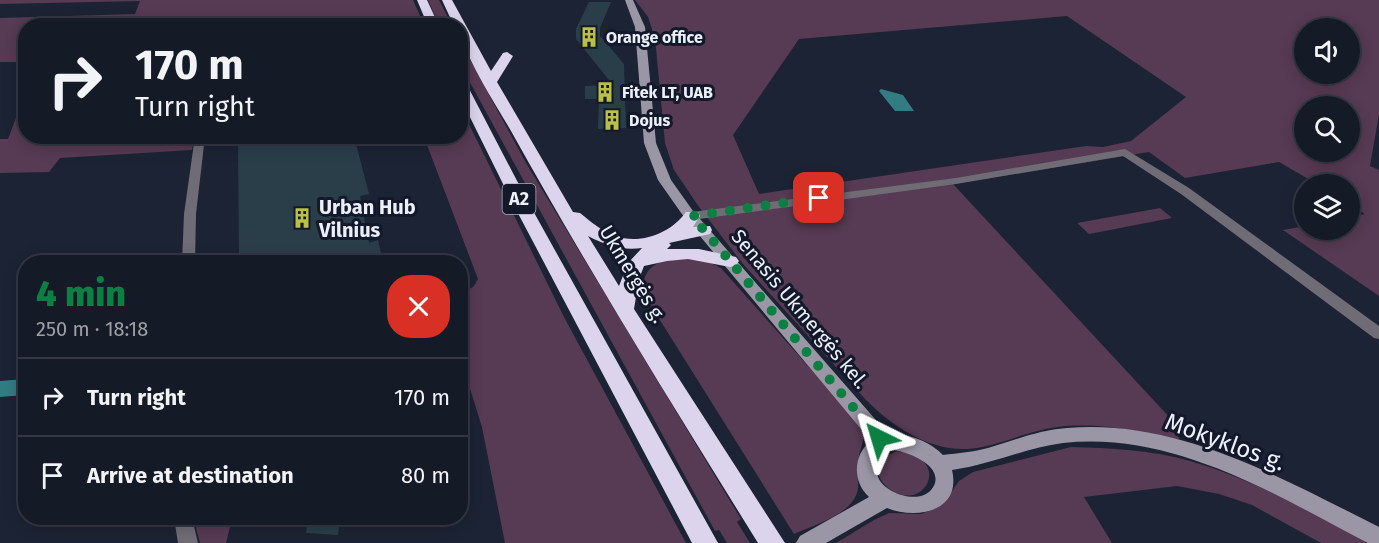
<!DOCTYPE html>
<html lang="en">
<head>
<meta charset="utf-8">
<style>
  body { margin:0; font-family:"Fira Sans",sans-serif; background:#1e232f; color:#f1f3f6; height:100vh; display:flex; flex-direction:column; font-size:22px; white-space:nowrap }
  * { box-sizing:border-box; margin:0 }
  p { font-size:20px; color:#9da1a7 }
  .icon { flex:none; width:33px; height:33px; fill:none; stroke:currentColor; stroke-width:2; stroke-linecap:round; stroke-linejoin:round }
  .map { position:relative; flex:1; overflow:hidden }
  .panel { position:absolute; left:18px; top:255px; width:450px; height:270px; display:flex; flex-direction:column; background:#151a27; border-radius:24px; box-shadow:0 3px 15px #0003,0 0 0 2px #343844 }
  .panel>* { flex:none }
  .hud { position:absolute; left:18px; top:18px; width:450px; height:126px; border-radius:24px; box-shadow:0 3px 15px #0003,0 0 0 2px #343844; background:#151a27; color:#f1f3f6; overflow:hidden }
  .tools { position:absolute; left:1294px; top:18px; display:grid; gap:12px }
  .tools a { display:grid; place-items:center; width:66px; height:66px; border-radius:50%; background:#151a27; box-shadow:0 3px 15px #0003,0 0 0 2px #343844; font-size:30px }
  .pin { position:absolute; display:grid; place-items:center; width:51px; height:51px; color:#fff; margin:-26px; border-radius:12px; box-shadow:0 3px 9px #0006 }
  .me { position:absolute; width:66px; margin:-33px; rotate:320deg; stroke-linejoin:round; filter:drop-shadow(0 0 4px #0008) }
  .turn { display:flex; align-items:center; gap:21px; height:126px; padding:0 18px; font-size:27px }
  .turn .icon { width:78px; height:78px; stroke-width:2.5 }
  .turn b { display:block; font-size:42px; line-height:51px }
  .round { display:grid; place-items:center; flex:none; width:63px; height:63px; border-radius:24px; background:#1e232f }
  .summary { display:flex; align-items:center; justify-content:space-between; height:102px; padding:0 18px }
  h1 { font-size:36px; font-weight:800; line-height:45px; color:#0b8043 }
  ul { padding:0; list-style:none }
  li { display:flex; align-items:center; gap:18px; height:78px; padding:0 18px; border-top:2px solid #343844 }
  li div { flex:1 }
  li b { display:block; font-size:22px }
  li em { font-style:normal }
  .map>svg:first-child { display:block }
  .green { fill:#573a53; fill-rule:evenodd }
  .water { fill:#327c84 }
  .building { fill:#2a3e4a }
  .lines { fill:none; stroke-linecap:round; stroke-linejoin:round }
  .street { fill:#6f6c76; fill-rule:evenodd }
  .secondary { fill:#9b96a5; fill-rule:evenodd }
  .highway { fill:#dbd4ec; fill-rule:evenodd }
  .route { stroke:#0b8043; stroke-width:10; stroke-dasharray:0 18 }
  .labels { text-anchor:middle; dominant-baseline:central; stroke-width:6; stroke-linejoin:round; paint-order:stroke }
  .far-poi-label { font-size:16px; font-weight:bold; fill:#ebf0fc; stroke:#13192a; text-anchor:start }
  .shield { fill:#13192a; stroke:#aab0bd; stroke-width:1.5 }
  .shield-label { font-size:18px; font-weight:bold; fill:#ebf0fc }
  .poi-label { font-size:20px; font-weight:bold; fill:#ebf0fc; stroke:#13192a; text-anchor:start }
  .street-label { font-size:20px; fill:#ebf0fc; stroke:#13192a }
  .near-street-label { font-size:24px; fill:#ebf0fc; stroke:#13192a }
</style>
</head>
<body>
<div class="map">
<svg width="1379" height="543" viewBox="0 0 1379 543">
  <rect width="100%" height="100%" fill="#1c2334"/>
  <!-- green -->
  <g class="green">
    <path d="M0,0H413L424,25L26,26L25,62H0V18L135,14L140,1L0,4Z"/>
    <path d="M428,0H439L452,25H439Z"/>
    <path d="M635,0H1379V114L1370,166L1379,170V296L1283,230L1305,226V230H1350V217L1365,214L1350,205V184H1317L1279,162L1185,178L1149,152L953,184L1172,420L1178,432L1179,440C1139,431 1099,422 1057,427C1032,430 1007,442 982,447C937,457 895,429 865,399L743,264L699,207L674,170L665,143L655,38L648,17ZM1067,16L1186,97L1131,141L1103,147L1086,146L759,194L733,135L799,39ZM1305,28H1350V74H1305ZM1305,106H1350V152H1305Z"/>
    <path d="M460,41L526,163L741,519L737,522L750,543H727L719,530L715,531L461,66Z"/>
    <path d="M21,105H25L26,136L194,137L192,150L60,158L49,172L0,173V139H8Z"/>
    <path d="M461,108L564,317L686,543H505L482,427L461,360V293L473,287L478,279L424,137L460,136Z"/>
    <path d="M1160,208L1172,218L1089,234L1077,223Z"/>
    <path d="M682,256L709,262L721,268L857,421C868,442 861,441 858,461C856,470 859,480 858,489C854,514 814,525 794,534L643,293C642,265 659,261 682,256Z"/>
    <path d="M1071,447C1111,448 1151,450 1190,461C1253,479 1312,513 1370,543H1321L1252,505L1219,494L1177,486L1084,497L1112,543H836L874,520L889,513L921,514L936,508L946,499L959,481L973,472Z"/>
    <path d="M897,451C958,458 920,521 884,484C877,476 877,467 882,458Z"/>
    <path d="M207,518H227L230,527L226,543H200L196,528L199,522Z"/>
  </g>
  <!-- water -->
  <g class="water">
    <path d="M881,89L903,95L914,111H895L879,91Z"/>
    <path d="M25,379V395L0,397V381Z"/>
  </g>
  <!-- building -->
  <g class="building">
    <path d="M589,2H611L600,28V36L624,64L626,128L598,129L599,99H585V86L613,85L576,39V29Z"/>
    <path d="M238,136H351L353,144H356L369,194L360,196L369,243L378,240L383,262H239Z"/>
    <path d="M308,518H340L338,535L306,533Z"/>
  </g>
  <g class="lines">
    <!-- street -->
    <g class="street">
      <path d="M195,136H205L196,214L195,262H182L184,214Z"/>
      <path d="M1125,149L1189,188L1379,326V339L1374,338L1181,194L1123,156L956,184L692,220L686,216L692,212L956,178Z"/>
      <path d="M174,518H192L198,543H178Z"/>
    </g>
    <!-- secondary -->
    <path class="secondary" d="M625,0H633L645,27L656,143L671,180L693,211L889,435C907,432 931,442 943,455C958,453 974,452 988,448C1015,440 1039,430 1067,428C1178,418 1283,479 1379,527V543H1368C1274,494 1173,431 1063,443C1025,448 990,465 952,470C962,512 916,520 887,508L826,543H796L800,536L869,497C852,482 853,454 871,441L684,217L658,180L644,143L635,27ZM894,450C909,452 949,468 931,490C918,505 884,493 878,477C875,472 877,465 878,459L885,452Z"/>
    <!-- highway -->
    <g class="highway">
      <path d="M417,0H427L439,26H428Z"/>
      <path d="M442,0H452L491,71L503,53L507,52L513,56L497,82L573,212L580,213C591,222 602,231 615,236C641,245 671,233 686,212H698L700,216L693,227L710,226L712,230L710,234L669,243L671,245L667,249H699L736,257L739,261L736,265L730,267L688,259L667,261L644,266L639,279L634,309L785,543H758C673,406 589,271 511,131C497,106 460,51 460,26H454ZM588,236C605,245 622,251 642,248L628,263L619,286Z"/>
      <path d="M460,79L466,83L527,200L718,543H692L511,200L460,97Z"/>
    </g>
  </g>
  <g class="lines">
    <!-- route -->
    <path class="route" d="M819,198L692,216L879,438"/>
  </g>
  <!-- icons -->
  <defs>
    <g id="building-bare" transform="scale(1.62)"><path d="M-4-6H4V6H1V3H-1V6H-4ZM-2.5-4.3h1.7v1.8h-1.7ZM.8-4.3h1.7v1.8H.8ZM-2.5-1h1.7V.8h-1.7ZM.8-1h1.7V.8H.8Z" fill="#bbc044" stroke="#13192a" stroke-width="2.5" paint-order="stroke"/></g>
  </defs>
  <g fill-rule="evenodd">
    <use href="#building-bare" x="589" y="37"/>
    <use href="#building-bare" x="605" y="92"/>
    <use href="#building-bare" x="612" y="120"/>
    <use href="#building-bare" x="302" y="218"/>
  </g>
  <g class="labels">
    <!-- far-poi labels -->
    <g class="far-poi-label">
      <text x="606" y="37">Orange office</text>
      <text x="622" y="92">Fitek LT, UAB</text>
      <text x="629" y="120">Dojus</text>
    </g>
    <!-- shield labels -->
    <rect class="shield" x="502.5" y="184" width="33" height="30" rx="4.5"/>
    <g class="shield-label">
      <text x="519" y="199">A2</text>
    </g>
    <!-- poi labels -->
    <g class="poi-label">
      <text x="319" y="207">Urban Hub<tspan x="319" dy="23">Vilnius</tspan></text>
    </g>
    <!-- street labels -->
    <g class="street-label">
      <text transform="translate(633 274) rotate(59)">Ukmergės g.</text>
      <text transform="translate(800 309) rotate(50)">Senasis Ukmergės kel.</text>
    </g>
    <!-- near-street labels -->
    <g class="near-street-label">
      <text transform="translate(1225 442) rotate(20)">Mokyklos g.</text>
    </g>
  </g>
</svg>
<div class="tools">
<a><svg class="icon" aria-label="sound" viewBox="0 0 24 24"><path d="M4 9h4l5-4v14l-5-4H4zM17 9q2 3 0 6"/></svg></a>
<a><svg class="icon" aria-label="search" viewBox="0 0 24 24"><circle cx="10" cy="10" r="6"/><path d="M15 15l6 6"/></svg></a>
<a><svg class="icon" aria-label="layers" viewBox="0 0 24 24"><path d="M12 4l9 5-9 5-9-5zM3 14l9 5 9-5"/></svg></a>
</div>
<div class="pin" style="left:819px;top:198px;background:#d93025"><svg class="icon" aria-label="arrive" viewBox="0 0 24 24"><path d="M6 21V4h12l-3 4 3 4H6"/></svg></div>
<svg class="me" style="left:879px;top:438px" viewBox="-20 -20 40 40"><path d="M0-17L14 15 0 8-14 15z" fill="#0b8043" stroke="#fff" stroke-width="4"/></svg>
<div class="hud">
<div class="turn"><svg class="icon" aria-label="right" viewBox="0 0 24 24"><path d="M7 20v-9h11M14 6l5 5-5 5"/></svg><div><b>170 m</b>Turn right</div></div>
</div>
<section class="panel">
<div class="summary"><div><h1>4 min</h1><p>250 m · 18:18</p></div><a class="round" style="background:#d93025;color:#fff"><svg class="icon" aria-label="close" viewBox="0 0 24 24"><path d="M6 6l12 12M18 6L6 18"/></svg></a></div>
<ul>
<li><svg class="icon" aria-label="right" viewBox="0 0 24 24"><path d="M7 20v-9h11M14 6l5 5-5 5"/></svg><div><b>Turn right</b></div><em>170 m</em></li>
<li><svg class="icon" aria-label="arrive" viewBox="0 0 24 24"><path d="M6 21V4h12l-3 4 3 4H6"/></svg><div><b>Arrive at destination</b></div><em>80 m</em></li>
</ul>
</section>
</div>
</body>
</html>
